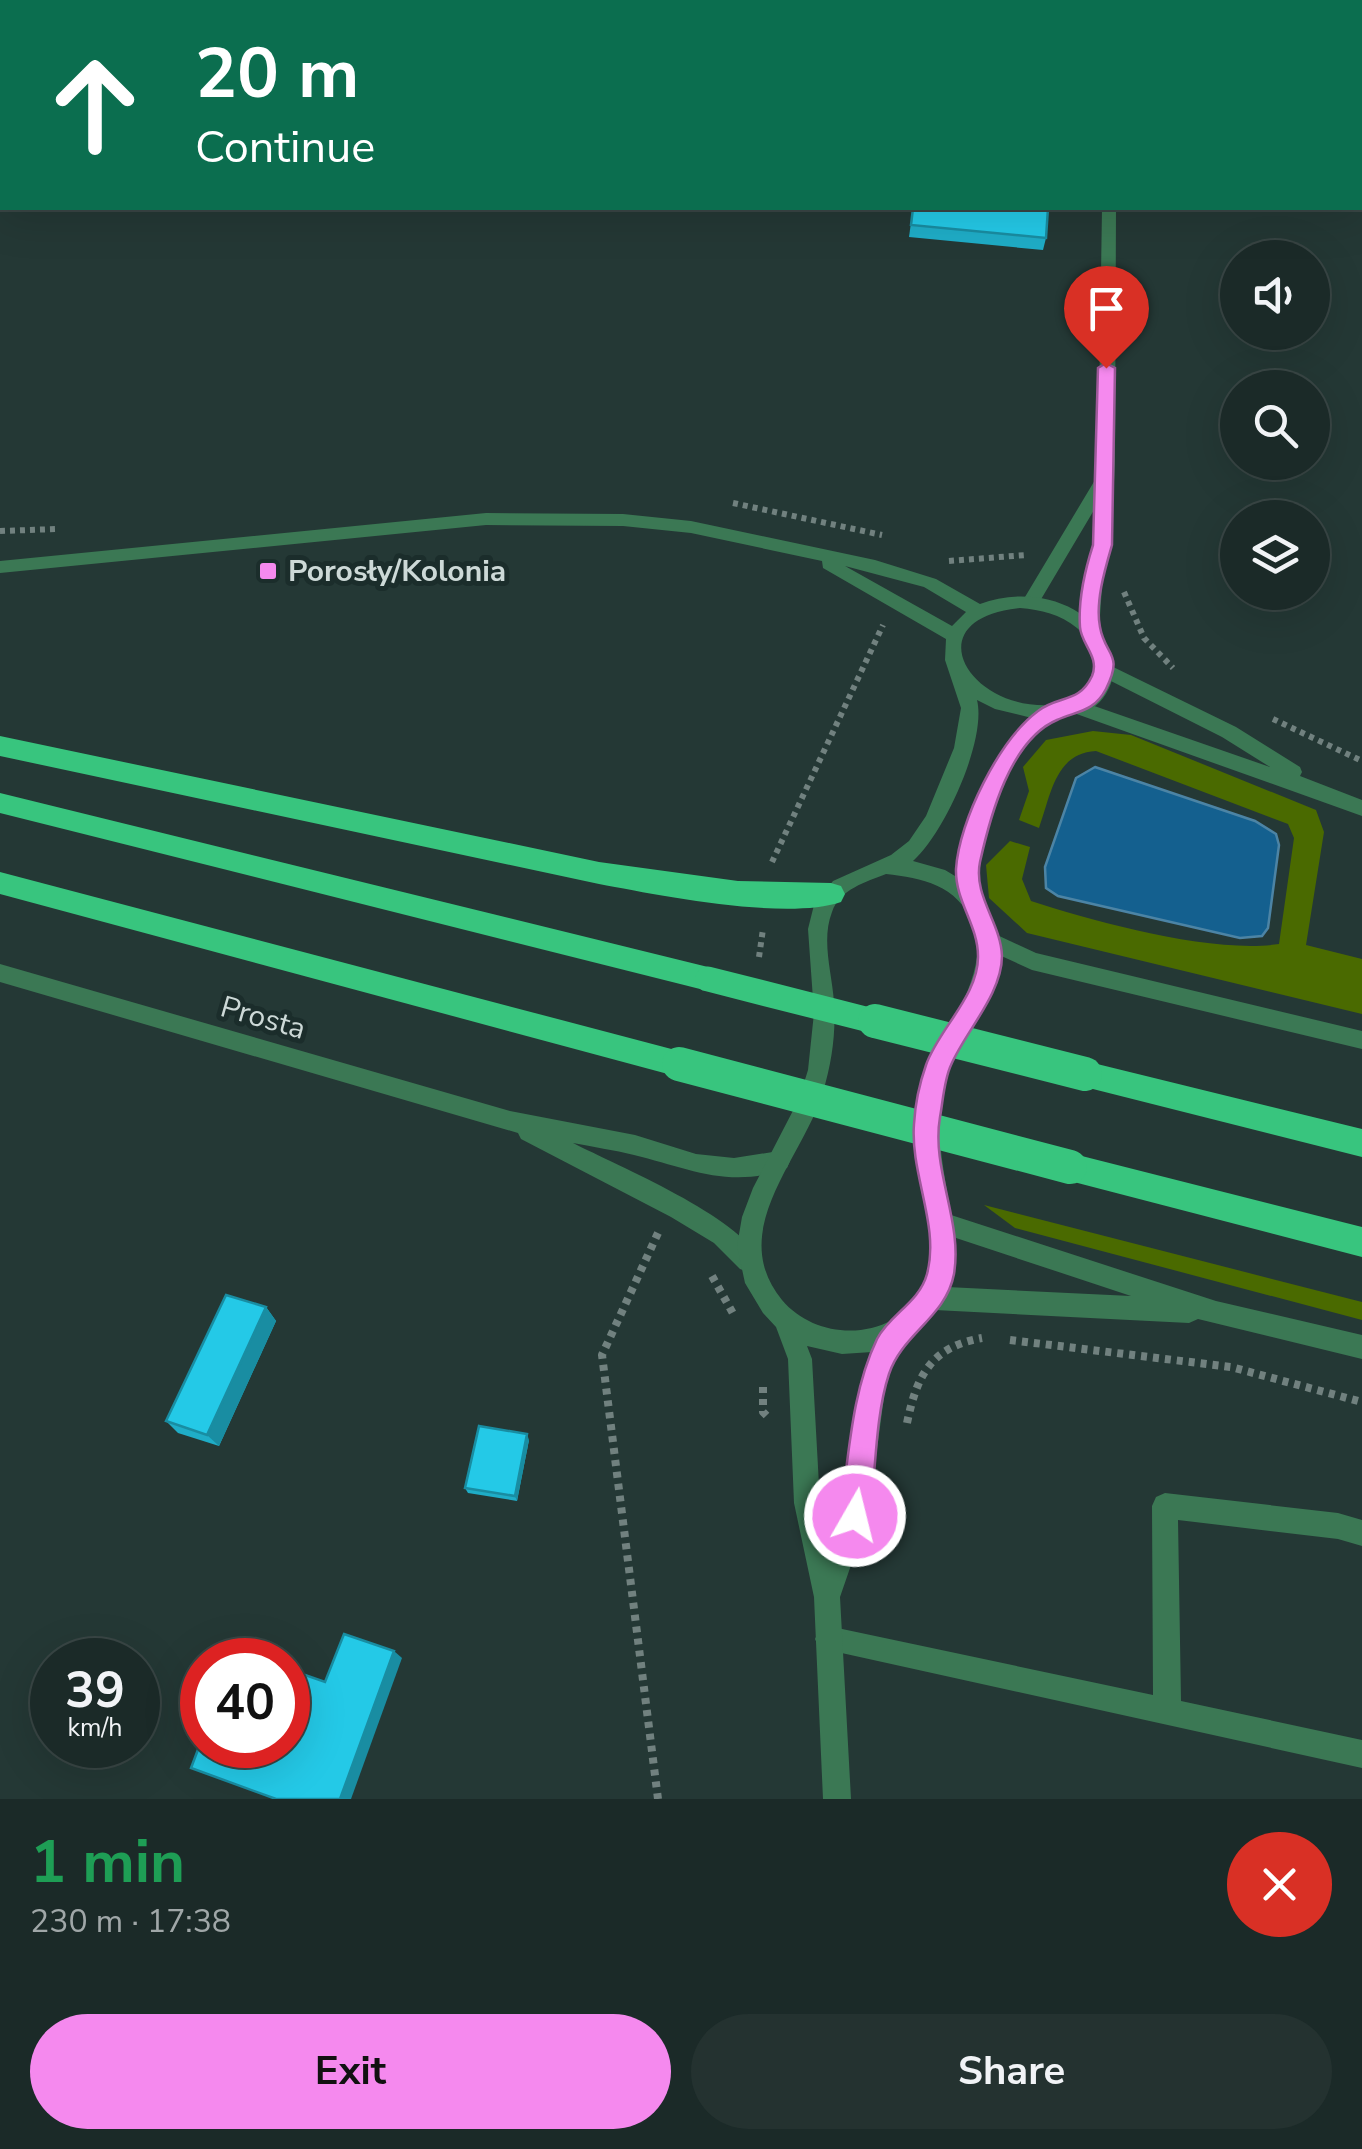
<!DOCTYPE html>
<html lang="en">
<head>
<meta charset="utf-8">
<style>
  body { margin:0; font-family:"Nunito Sans",sans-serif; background:#243230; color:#f1f3f6; height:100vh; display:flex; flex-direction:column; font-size:38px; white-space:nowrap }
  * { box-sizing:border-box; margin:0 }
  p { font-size:32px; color:#a0a7a8 }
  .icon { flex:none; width:55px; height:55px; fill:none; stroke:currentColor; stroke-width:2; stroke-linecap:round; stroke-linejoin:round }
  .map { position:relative; height:1799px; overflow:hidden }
  .side { display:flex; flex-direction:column; background:#1b2a28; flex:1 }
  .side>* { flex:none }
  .hud { position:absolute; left:0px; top:0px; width:1362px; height:210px; box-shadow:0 10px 40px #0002,0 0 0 2px #394645; background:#0b6e4f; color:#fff; overflow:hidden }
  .tools { position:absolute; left:1220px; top:240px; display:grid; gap:20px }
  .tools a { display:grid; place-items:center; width:110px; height:110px; border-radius:50%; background:#1b2a28; box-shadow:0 10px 40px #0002,0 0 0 2px #394645; font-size:50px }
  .speed { position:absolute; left:30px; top:1638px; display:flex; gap:20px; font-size:50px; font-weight:700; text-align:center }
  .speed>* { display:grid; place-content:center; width:130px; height:130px; border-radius:50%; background:#1b2a28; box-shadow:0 10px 40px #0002,0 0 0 2px #394645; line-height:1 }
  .speed small { font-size:25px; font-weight:400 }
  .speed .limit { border:15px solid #d22; background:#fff; color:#111 }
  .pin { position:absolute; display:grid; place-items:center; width:85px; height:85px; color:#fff; margin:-102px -42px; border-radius:50% 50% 50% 0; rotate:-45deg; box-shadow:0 0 10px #0007 }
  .pin .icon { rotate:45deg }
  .me { position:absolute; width:110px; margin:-55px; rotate:8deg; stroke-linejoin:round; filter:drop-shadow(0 0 8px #0008) }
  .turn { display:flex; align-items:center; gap:35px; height:210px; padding:0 30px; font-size:45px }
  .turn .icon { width:130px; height:130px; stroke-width:2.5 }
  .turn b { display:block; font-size:70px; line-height:85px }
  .round { display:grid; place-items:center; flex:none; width:105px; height:105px; border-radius:52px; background:#243230 }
  .overview { display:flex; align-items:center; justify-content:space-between; height:170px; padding:0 30px }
  h1 { font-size:60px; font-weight:700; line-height:75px; color:#1e9e55 }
  .button { display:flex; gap:20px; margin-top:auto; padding:20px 30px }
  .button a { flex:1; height:115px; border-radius:60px; background:#f589ee; color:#111; font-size:40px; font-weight:700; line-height:115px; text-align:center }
  .button a+a { background:#243230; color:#f1f3f6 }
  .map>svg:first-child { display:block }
  .green { fill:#4a6a00 }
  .water { fill:#14608f; stroke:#4c84a5; stroke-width:2.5 }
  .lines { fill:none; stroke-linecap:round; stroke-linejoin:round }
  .path-far1 { stroke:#71817f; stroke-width:6; stroke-dasharray:5 5; stroke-linecap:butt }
  .path { stroke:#71817f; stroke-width:8; stroke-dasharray:6 6; stroke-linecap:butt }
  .service { fill:#3b7854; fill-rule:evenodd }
  .minor { fill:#3b7854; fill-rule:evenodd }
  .tertiary { fill:#3b7854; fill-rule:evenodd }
  .trunk { fill:#38c57e; fill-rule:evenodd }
  .trunk-bridge-far1 { stroke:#38c57e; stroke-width:25 }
  .trunk-bridge { stroke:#38c57e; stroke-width:34 }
  .wall { fill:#1fadc7 }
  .shaded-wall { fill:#198da2 }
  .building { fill:#24c9e7; stroke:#198da2; stroke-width:2.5 }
  .route { fill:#f589ee; stroke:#9f599b; stroke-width:2.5 }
  .poi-dot { fill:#f589ee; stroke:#1b2d2b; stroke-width:4 }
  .labels { text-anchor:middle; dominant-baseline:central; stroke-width:10; stroke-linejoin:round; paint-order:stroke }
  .poi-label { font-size:30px; font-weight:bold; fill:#cdd9d7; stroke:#1b2d2b; text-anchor:start }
  .street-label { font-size:30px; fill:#cdd9d7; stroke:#1b2d2b }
</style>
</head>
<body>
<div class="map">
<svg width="1362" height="1799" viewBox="0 0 1362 1799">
  <rect width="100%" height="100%" fill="#243835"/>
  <!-- green -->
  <g class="green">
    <path d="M1093,731L1131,735L1316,810L1324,832L1306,945L1362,959V1014L1027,933L989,898L986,865L1010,841L1030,847L1022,879L1031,901C1096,922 1212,954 1279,944L1294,838L1288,824L1096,751C1055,753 1051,795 1039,828L1019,820L1029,791L1023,767L1046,740Z"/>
    <path d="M984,1205L1362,1302V1320L1015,1228Z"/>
  </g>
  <!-- water -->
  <path class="water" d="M1095,767L1255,821L1276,834L1279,845L1268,928L1262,936L1240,938L1058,896L1046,888L1045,867L1076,778Z"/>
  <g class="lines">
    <!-- path-far1 -->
    <g class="path-far1">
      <path d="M733,503L882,535"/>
      <path d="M0,531L58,529"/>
      <path d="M949,561L1026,555"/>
      <path d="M1124,592L1144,638L1173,668"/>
      <path d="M1273,719L1362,761"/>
      <path d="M772,862L883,625"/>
      <path d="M759,957L763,929"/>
    </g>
    <!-- path -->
    <g class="path">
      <path d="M658,1233L602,1355L658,1799"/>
      <path d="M712,1276L735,1317"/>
      <path d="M1010,1340L1231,1367L1362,1402"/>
      <path d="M763,1387V1412L768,1417"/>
      <path d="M907,1423C917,1375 931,1347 982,1338"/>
    </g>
    <!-- service -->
    <g class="service">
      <rect x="1272" y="0" width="12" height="2"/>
      <rect x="1360" y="118" width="2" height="8"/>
      <path d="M1165,1493L1338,1513L1362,1520V1546L1338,1539L1178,1520L1181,1701L1362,1740V1768L819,1648L815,1639L819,1630L828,1626L1153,1695L1152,1506L1156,1497Z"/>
    </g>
    <!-- minor -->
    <g class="minor">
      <rect x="1105" y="0" width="12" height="2"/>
      <path d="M1102,208H1116L1115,461L1111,545L1103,573L1099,630L1090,636L1081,630L1085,573L1095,545L1097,505L1037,606L1031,608L1022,602L1098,475Z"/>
      <path d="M1105,663L1236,727L1300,767L1302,772L1300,776L1362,800V816L1071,712L1068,707L1077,700L1270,767L1222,737L1099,675L1096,670Z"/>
      <path d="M0,964L510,1111L635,1135L696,1154L734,1158L779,1151L787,1154L790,1161L787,1168C731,1190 688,1168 634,1155C614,1150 593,1147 573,1143C618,1166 741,1217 760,1261L756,1269L748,1272L740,1269L714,1243L671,1217L521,1139L518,1133L0,982Z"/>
    </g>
    <!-- tertiary -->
    <path class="tertiary" d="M486,513L623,514L691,521L875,560L936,579L980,604C1026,586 1091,600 1109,650C1113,662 1115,677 1109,688C1093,721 1074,707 1053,720C1007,749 971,847 981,899C983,910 992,921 995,934L1036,953L1362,1031V1049L1032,970L997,954C992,999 962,1034 947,1076C931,1121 944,1169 951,1215L1216,1301L1362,1335V1359L1198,1319L1189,1323L935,1310L925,1324L903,1341L887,1375L868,1516L840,1597L851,1799H823L814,1597L794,1503L788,1359L776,1327L763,1313L745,1283L737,1246L742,1217L753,1188L799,1099L808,1070L814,1013L808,929L814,905L833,881L891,855L909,841L926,816L954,748L961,708L945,660L946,639L823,568L822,561L691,533L623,526L486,525L0,573V561ZM845,566L924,587L966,612L952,626ZM1020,608C1041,610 1060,614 1077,628C1104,652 1102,698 1062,704C972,718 910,619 1020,608ZM977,700L995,709L1032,718C988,759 963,820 960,879L945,870L913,861C944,834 987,740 977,700ZM886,874C922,878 957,885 973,923C995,979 929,1046 919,1100C907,1159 950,1234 923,1288C896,1341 819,1344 782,1300C725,1230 803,1159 823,1092C832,1062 836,1033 834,1002C832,973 821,940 832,912C840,889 866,882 886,874ZM953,1237L1131,1296L947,1287L952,1268ZM807,1346L842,1354L872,1352L863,1373L842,1516L830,1551L820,1503L812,1359Z"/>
    <!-- trunk -->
    <g class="trunk">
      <path d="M0,736L599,862L738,881L831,883L841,886L845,894L841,902C786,921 658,895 599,884L0,756Z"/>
      <path d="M0,793L708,967L718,970L722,979L718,988L708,991L0,813Z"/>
      <path d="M0,872L679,1051L689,1055L694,1064L689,1073L679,1077L0,894Z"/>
      <path d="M1085,1061L1362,1129V1157L1085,1087L1075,1083L1070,1074L1075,1065Z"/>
      <path d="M1070,1153L1362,1227V1257L1070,1181L1059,1177L1055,1167L1059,1157Z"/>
    </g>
    <!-- trunk-bridge-far1 -->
    <path class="trunk-bridge-far1" d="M708,979L885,1024"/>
    <!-- trunk-bridge -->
    <g class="trunk-bridge">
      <path d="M875,1021L1085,1074"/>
      <path d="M679,1064L1070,1167"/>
    </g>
  </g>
  <!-- wall -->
  <g class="wall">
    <path d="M913,208L1046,238L1043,250L909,237Z"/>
    <path d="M266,1307L276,1321L219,1446L178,1433L166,1421Z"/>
    <path d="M529,1440L517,1501L468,1493L465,1488Z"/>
  </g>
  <!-- shaded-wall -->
  <g class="shaded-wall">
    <path d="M266,1307L276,1321L219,1446L207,1435Z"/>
    <path d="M527,1434L529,1440L517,1501L515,1496Z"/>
    <path d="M394,1651L402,1658L351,1799H340Z"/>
  </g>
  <!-- building -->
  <g class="building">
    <path d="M967,0H1000V2H966Z"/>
    <path d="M1319,0H1354L1355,2H1319Z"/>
    <rect x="1360" y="37" width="2" height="25"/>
    <path d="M913,208H1048L1046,238L911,225Z"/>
    <path d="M226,1295L266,1307L207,1435L166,1421Z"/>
    <path d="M479,1426L527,1434L515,1496L465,1488Z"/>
    <path d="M344,1634L394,1651L340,1799H276L191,1768L202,1739V1745H288V1669L325,1682Z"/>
    <path d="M239,1652L262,1660H235Z"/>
  </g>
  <!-- route -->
  <path class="route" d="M1106,363L1115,368L1112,545C1105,569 1095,602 1100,627C1105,656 1124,653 1106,689C1094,712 1077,711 1057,720C1010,740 990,817 980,862C973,896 1001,923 1002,956C1002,994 965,1032 951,1065C944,1080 943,1101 940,1117C931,1170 963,1221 954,1274C946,1317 902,1334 889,1374C875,1417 876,1471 870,1516L865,1526L855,1531L845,1526L840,1516C849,1457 851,1393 877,1339C890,1314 919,1303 927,1274C940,1226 910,1174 914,1124C915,1106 920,1082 926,1065C938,1030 979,995 978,956C978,925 955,901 956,869C959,821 999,740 1038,711C1058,695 1079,704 1092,676C1100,657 1081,644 1080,627C1078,600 1085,570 1093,545L1098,368Z"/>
  <!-- markers -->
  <rect class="poi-dot" x="258" y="561" width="20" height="20" rx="5"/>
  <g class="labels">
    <!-- poi labels -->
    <g class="poi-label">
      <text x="288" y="571">Porosły/Kolonia</text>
    </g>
    <!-- street labels -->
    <g class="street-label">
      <text transform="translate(263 1018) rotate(16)">Prosta</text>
    </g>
  </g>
</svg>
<div class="tools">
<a><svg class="icon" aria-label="sound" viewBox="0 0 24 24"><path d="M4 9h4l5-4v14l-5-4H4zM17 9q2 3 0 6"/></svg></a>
<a><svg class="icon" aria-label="search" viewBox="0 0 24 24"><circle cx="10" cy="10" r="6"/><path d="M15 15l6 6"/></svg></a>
<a><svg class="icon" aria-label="layers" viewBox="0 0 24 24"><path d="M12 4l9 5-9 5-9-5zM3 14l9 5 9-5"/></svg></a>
</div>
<div class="speed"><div>39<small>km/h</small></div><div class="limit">40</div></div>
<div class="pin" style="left:1106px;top:368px;background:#d93025"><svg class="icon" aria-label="arrive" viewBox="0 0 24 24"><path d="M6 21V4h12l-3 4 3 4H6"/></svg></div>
<svg class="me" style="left:855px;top:1516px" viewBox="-20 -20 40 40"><circle r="17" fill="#f589ee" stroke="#fff" stroke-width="3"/><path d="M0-11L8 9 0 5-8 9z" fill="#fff"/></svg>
<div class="hud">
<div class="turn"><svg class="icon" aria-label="ahead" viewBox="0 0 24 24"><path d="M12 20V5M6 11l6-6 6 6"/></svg><div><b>20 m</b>Continue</div></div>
</div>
</div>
<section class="side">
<div class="overview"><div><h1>1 min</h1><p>230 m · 17:38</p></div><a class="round" style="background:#d93025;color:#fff"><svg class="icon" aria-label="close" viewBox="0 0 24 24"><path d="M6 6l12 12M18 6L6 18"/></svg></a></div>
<div class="button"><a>Exit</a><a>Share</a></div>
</section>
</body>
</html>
